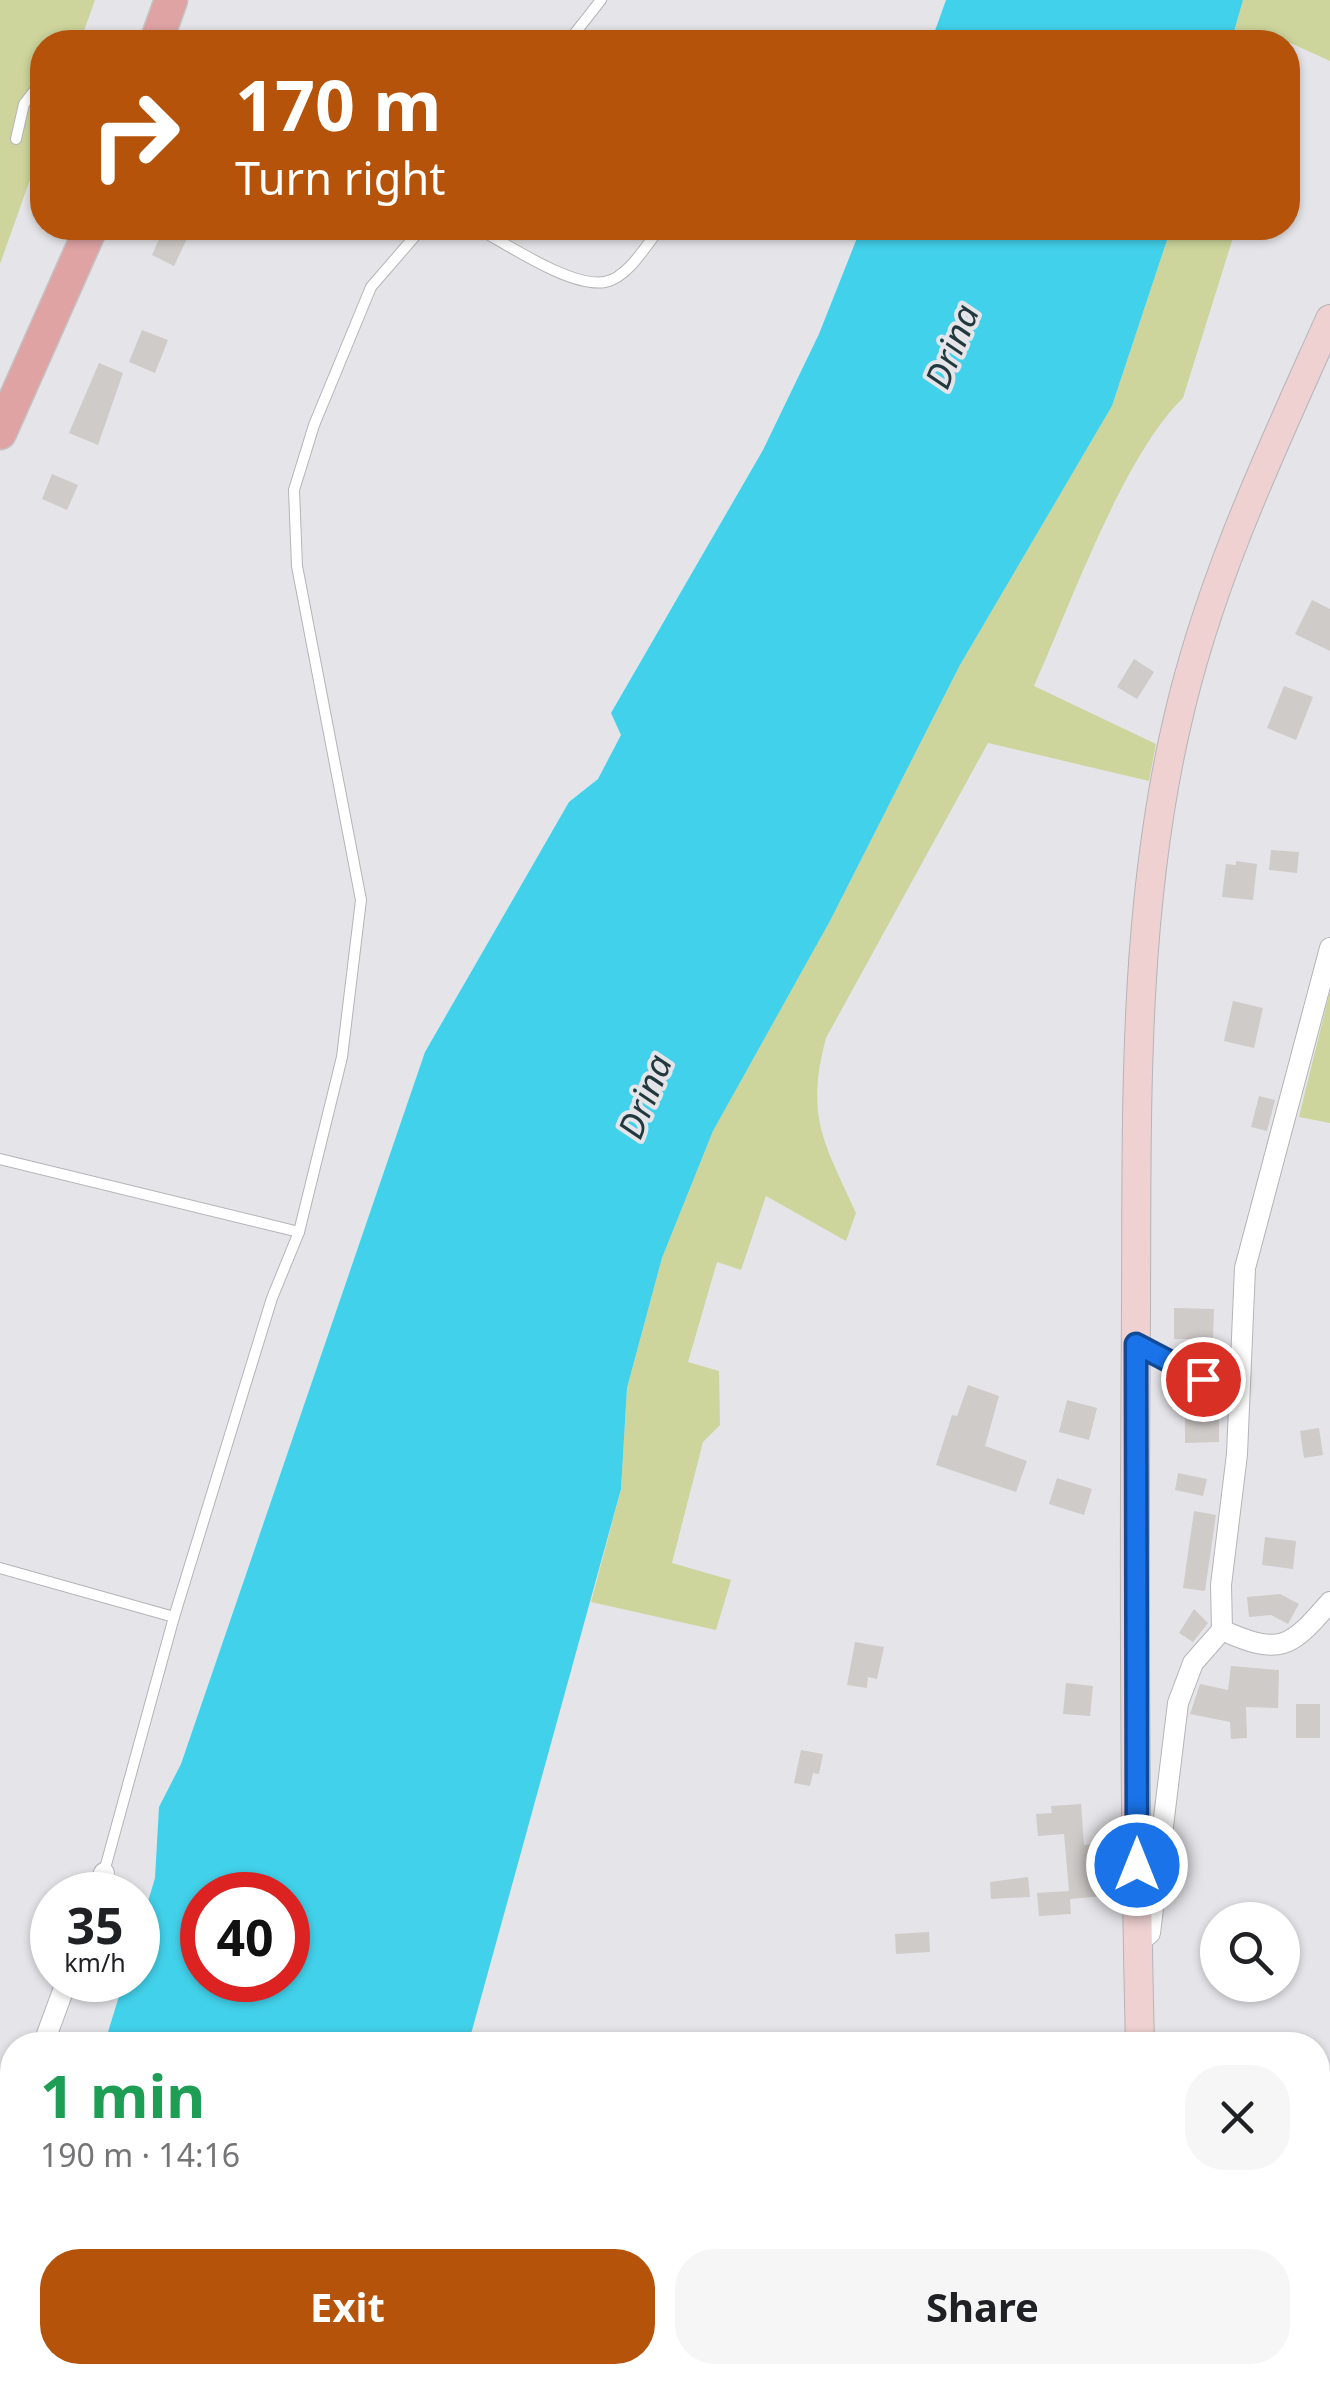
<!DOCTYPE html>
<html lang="en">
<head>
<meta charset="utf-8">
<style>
  body { margin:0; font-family:"Noto Sans",sans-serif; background:#f6f6f6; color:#202124; height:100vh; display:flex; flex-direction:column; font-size:38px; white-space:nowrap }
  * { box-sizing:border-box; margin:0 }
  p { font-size:32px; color:#757577 }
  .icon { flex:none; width:55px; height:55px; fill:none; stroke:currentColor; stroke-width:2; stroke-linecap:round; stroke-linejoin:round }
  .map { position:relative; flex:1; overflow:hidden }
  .side { position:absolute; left:0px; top:2032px; width:1330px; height:352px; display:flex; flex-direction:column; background:#fff; border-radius:40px 40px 0 0; box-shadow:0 2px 8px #0004 }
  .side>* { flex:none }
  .guide { position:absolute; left:30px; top:30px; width:1270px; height:210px; border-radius:40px; box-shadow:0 2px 8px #0004; background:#b45309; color:#fff; overflow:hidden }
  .controls { position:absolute; left:1200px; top:1902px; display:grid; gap:20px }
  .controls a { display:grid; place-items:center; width:100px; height:100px; border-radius:50%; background:#fff; box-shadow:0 2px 8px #0004; font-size:50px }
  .speed { position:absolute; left:30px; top:1872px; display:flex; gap:20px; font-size:50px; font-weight:700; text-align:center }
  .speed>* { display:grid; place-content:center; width:130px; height:130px; border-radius:50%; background:#fff; box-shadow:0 2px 8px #0004; line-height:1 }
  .speed small { font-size:25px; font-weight:400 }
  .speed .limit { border:15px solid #d22; background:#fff; color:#111 }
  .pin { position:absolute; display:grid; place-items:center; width:85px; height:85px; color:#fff; margin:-42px; border:5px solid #fff; border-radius:50%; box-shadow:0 2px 10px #0007 }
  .me { position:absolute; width:110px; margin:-55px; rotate:0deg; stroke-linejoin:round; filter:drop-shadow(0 0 8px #0008) }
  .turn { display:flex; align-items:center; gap:35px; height:210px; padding:0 40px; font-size:45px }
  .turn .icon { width:130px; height:130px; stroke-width:2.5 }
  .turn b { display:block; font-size:70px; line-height:85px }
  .round { display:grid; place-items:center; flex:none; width:105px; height:105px; border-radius:40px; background:#f6f6f6 }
  .summary { display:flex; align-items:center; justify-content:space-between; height:170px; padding:0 40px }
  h1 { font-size:60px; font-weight:700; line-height:75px; color:#1e9e55 }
  .button { display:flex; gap:20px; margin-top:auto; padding:20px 40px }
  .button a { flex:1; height:115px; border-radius:40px; background:#b45309; color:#fff; font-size:40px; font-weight:700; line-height:115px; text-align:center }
  .button a+a { background:#f6f6f6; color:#202124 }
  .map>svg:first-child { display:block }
  .green { fill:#cdd59c }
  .water { fill:#42d1ea; fill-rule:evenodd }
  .building { fill:#cecbc8 }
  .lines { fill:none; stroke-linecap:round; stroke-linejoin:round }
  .lane-casing { stroke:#b4b4b8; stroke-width:12 }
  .street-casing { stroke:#b4b4b8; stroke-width:22 }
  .secondary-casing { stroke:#b4b4b8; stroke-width:30 }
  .primary-casing { stroke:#c3c3c3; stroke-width:35 }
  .lane { stroke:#fff; stroke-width:10 }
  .street { stroke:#fff; stroke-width:20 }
  .secondary { stroke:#efd1d1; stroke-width:28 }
  .primary { stroke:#dfa3a4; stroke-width:32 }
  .route-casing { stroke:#114b97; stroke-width:25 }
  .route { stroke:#1a73e8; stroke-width:18 }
  .labels { text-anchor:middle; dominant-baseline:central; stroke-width:8; stroke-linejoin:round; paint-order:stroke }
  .water-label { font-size:35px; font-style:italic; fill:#21393e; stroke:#e5e5e9 }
</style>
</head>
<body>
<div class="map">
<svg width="1330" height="2384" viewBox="0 0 1330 2384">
  <rect width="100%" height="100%" fill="#e5e5e9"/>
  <!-- green -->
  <g class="green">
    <path d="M0,0H95L80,42H42V146L0,264Z"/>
    <path d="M1243,0H1330V61L1286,41L1231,42Z"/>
    <path d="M1171,228H1236L1183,398C1123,456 1070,606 1034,686L1156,744L1149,781L988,743L826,1038C805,1117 824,1142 856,1213L846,1241L766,1196L741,1270L717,1262L688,1362L719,1371L720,1425L703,1442L672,1563L731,1580L716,1630L591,1602L621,1489L627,1388L662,1258L713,1131L830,921L960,665L1112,406Z"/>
    <path d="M1330,991V1123L1299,1117Z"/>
    <path d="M1318,2287L1330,2296V2384H1249L1253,2373L1318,2372Z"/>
  </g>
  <!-- water -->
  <g class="water">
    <path d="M946,0H1243L1231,42H931Z"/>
    <path d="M861,228H1171L1112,406L960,665L830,921L713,1131L662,1258L627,1388L621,1489L468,2045H104L124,1980H138V1935L155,1878L159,1807L181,1764L425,1052L569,802L598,779L621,735L611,713L763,450L819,334ZM288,1895V1980H202V1895Z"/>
    <path d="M12,2344V2372L346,2373L339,2384H0Z"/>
  </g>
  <!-- building -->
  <g class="building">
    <path d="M164,228H192L174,266L152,255Z"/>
    <path d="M142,330L168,340L155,373L129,362Z"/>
    <path d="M99,363L123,373L98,445L69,433Z"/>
    <path d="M52,474L78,485L67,510L42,499Z"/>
    <path d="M1312,600L1330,609V651L1295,634Z"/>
    <path d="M1134,659L1154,672L1137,699L1117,687Z"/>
    <path d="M1284,686L1313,697L1296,740L1267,728Z"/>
    <path d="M1271,850L1299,852L1297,873L1269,870Z"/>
    <path d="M1236,861L1257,864L1253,900L1222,897L1226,864L1236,865Z"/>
    <path d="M1233,1001L1263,1008L1254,1048L1224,1041Z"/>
    <path d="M1259,1096L1275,1100L1267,1131L1251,1127Z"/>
    <path d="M1174,1308L1214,1309L1213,1339H1174Z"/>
    <path d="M968,1385L999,1396L985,1446L1027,1461L1016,1492L936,1465L952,1415L957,1416Z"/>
    <path d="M1067,1400L1097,1408L1089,1440L1059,1432Z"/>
    <path d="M1185,1406H1219V1442L1185,1443Z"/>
    <path d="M1319,1428L1323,1455L1304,1458L1300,1431Z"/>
    <path d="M1178,1473L1207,1479L1203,1496L1175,1490Z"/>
    <path d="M1057,1478L1092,1489L1084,1515L1049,1504Z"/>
    <path d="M1194,1511L1216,1515L1205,1591L1183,1588Z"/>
    <path d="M1265,1537L1296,1541L1293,1569L1262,1565Z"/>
    <path d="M1280,1594L1299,1604L1288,1624L1271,1615L1249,1617L1247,1597Z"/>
    <path d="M1194,1609L1208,1623L1193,1642L1179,1633Z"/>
    <path d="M855,1642L884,1647L877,1679L868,1677L867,1688L847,1685Z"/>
    <path d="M1231,1666L1279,1670L1278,1708L1246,1707L1247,1738L1231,1739L1230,1722L1190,1714L1200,1684L1228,1690Z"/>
    <path d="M1066,1683L1093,1686L1090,1716L1063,1714Z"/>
    <rect x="1296" y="1704" width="24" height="34"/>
    <path d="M801,1750L823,1754L819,1774L813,1773L810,1786L794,1783Z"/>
    <path d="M1081,1804L1084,1845L1095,1844L1098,1873L1115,1872L1117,1895L1070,1899L1071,1914L1039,1916L1037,1893L1069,1891L1064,1834L1038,1836L1036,1814L1052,1813L1051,1806Z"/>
    <path d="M1028,1877L1030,1897L991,1899L990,1882Z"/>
    <path d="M929,1932L930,1952L896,1954L895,1934Z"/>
  </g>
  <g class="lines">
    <!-- lane casing -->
    <g class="lane-casing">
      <g id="lane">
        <path d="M568,42L601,0"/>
        <path d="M16,139L24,104L42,81"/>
        <path d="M477,228C507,244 571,288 605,282C628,278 647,244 660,228"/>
        <path d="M0,1159L299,1232"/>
        <path d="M0,1568L174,1617"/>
        <path d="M104,1872L174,1617L272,1298L299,1232L342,1057L361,900L297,566L294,490L314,425L371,287L422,228"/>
      </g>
    </g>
    <!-- street casing -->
    <g class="street-casing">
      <g id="street">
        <path d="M1136,1344L1237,1397"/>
        <path d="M1222,1630C1281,1657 1291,1647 1330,1602"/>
        <path d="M96,1895L104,1873"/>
        <path d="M1142,1940L1150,1933L1178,1703L1193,1663L1222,1630L1221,1585L1237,1454L1245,1268L1330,948"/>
        <path d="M43,2045L67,1980"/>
        <path d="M0,2163L12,2129"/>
      </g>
    </g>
    <!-- secondary casing -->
    <g class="secondary-casing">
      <g id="secondary">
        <path d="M1140,2045C1134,1801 1134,1556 1136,1312C1137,1114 1132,917 1177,723C1209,581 1271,451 1330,319"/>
        <path d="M1136,2384L1137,2372"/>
      </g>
    </g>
    <!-- primary casing -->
    <g class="primary-casing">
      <g id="primary">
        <path d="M156,42L171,0"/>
        <path d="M0,433L91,228"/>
      </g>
    </g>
    <!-- lane -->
    <use href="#lane" class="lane"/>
    <!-- street -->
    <use href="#street" class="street"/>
    <!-- secondary -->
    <use href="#secondary" class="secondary"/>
    <!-- primary -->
    <use href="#primary" class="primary"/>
  </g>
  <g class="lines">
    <!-- route casing -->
    <g class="route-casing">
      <path id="route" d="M1137,1865L1136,1344L1203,1379"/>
    </g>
    <!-- route -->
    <use href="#route" class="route"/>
  </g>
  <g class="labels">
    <!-- water labels -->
    <g class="water-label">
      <text transform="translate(951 346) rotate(-68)">Drina</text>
      <text transform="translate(644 1096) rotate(-68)">Drina</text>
    </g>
  </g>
</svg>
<div class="controls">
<a><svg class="icon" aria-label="search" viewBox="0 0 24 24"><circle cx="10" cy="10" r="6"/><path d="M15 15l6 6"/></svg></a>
</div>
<div class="speed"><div>35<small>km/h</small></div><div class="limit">40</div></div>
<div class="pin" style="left:1203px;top:1379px;background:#d93025"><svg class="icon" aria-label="arrive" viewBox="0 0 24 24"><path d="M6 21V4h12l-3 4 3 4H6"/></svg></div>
<svg class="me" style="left:1137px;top:1865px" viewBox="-20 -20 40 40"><circle r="17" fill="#1a73e8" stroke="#fff" stroke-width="3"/><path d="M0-11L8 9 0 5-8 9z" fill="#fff"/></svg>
<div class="guide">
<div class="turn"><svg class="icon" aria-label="right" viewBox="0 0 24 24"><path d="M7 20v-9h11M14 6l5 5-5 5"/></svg><div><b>170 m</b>Turn right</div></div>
</div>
<section class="side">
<div class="summary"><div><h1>1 min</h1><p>190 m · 14:16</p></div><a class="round"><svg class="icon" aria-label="close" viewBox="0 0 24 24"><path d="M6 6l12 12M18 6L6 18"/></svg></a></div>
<div class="button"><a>Exit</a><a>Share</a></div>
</section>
</div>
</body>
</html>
